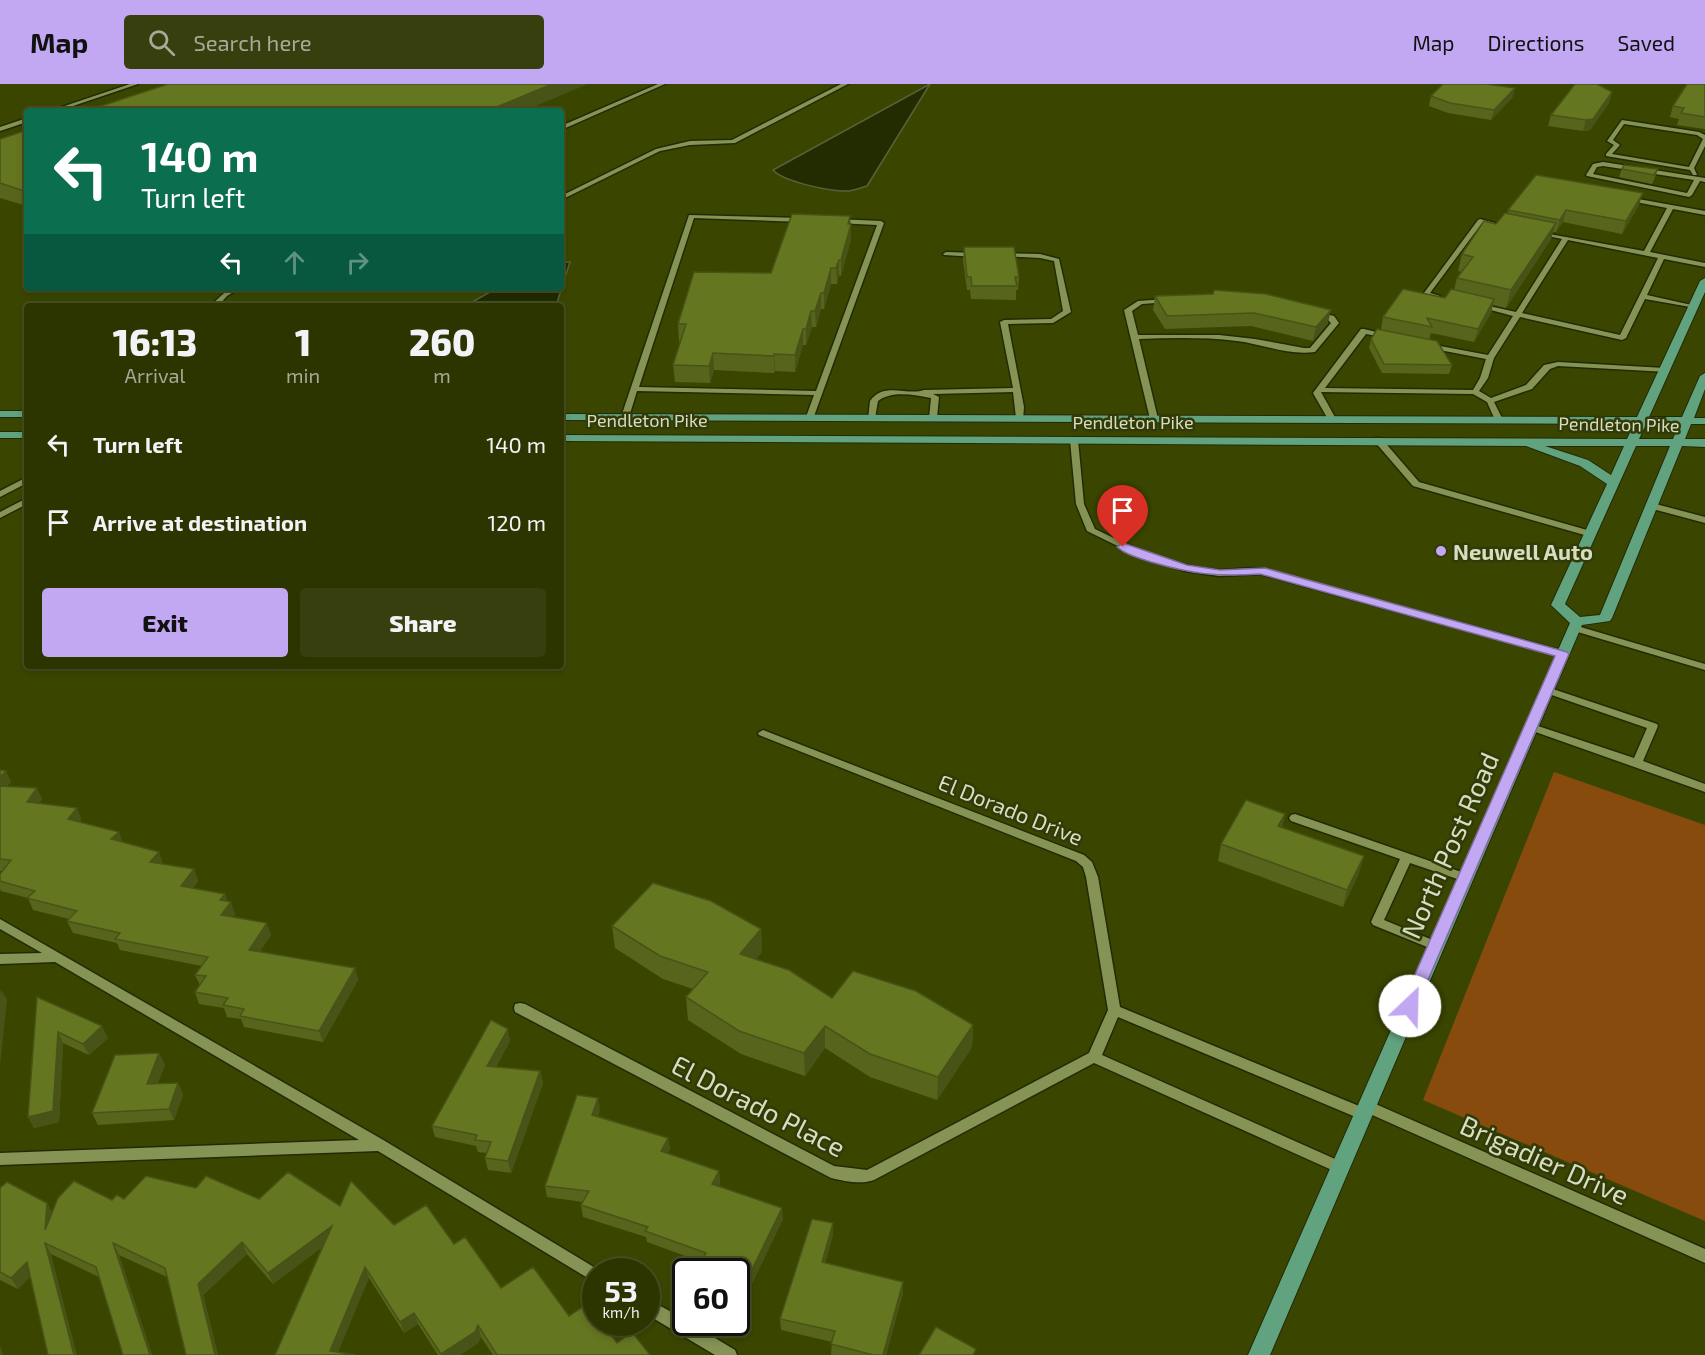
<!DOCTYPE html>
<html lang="en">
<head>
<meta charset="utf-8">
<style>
  body { margin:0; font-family:"Exo 2",sans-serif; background:#383f0f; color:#f1f3f6; height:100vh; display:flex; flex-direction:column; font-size:22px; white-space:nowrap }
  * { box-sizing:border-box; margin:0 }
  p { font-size:20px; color:#a6aa99 }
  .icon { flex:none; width:33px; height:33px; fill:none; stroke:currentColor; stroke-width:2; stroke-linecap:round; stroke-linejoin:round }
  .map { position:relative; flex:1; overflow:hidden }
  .side { position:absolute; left:24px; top:219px; width:540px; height:366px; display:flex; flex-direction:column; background:#2c3400; border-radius:6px; box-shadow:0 3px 9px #0003,0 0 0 2px #484f22 }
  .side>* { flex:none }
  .hud { position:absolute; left:24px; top:24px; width:540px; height:183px; border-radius:6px; box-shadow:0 3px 9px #0003,0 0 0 2px #484f22; background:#0b6e4f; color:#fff; overflow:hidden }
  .speed { position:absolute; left:582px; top:1174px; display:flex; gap:12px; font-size:30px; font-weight:700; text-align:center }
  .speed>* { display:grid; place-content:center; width:78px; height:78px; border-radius:50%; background:#2c3400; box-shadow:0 3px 9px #0003,0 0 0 2px #484f22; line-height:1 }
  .speed small { font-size:15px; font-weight:400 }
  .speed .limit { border:3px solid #111; border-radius:9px; background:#fff; color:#111 }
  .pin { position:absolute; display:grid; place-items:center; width:51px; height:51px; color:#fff; margin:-62px -26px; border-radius:50% 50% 50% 0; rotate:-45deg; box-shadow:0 0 6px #0007 }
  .pin .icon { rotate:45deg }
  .me { position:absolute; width:66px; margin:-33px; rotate:24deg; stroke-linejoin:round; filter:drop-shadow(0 0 4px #0008) }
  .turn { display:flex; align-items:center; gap:21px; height:126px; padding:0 18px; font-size:27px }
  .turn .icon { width:78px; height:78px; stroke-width:2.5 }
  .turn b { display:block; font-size:42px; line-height:51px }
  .lanes { display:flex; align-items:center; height:57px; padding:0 18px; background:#0003; justify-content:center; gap:30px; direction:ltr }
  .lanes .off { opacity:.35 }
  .eta { display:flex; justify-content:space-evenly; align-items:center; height:102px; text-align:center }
  .eta b { font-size:36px; font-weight:800; line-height:42px }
  .cta { display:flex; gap:12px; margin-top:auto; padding:12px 18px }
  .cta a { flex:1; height:69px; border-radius:6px; background:#c2a7f2; color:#111; font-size:24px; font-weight:800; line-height:69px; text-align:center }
  .cta a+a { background:#383f0f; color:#f1f3f6 }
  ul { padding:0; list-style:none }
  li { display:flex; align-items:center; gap:18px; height:78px; padding:0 18px }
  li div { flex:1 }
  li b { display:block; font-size:22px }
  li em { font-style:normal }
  header { display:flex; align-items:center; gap:36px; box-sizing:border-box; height:84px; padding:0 30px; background:#c2a7f2; color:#111 }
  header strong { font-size:28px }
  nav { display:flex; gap:33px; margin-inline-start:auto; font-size:21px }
  .search { width:420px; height:54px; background:#383f0f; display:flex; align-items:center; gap:15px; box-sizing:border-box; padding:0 21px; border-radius:6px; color:#a6aa99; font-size:22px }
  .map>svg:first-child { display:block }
  .green { fill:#874c0d }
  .water { fill:#232b00; stroke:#586139; stroke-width:1.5 }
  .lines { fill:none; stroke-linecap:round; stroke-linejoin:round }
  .minor-casing { stroke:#232a08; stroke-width:3 }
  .major-casing { stroke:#232a08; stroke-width:2 }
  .minor { fill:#859455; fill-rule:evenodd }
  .major { fill:#61a27f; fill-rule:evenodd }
  .wall { fill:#57651c }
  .shaded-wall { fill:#475317 }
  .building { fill:#657621; stroke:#475317; stroke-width:1.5 }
  .route { fill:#c2a7f2; stroke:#7e6d9d; stroke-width:1.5 }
  .poi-dot { fill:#c2a7f2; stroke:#313a08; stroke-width:2 }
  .labels { text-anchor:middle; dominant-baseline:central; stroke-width:5; stroke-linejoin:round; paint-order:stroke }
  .far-street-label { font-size:18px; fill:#d5debe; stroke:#313a08 }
  .poi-label { font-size:22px; font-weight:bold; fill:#d5debe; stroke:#313a08; text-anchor:start }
  .street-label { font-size:22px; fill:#d5debe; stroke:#313a08 }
  .near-street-label { font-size:27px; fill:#d5debe; stroke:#313a08 }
</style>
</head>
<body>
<header>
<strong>Map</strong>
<div class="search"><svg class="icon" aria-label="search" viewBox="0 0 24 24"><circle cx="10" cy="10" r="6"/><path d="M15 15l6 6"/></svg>Search here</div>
<nav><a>Map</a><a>Directions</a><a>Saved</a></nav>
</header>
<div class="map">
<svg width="1705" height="1271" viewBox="0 0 1705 1271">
  <rect width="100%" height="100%" fill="#3a4600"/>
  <!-- green -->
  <path class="green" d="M1554,688L1705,741V1137L1423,1016Z"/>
  <!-- water -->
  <g class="water">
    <path d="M930,0L867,102C861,104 855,106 849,107C832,108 784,98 773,86Z"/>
    <path d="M561,178H570L556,222H465L497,204H561Z"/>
  </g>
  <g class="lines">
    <!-- minor casing -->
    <g class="minor-casing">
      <g id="minor">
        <path d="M130,0H138L58,27H50Z"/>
        <path d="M658,0H665L561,46V42Z"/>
        <path d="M841,0H848L735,59L690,61L660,67L561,116V112L656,65L690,57L732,56Z"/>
        <path d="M27,34V38L0,47V43Z"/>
        <path d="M1622,36L1699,48L1705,51V62L1694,84L1697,91H1693L1690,86L1606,72V70L1614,61L1607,57ZM1624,40L1697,51L1703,55L1689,83L1612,70L1620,61L1613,56Z"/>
        <path d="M1603,78L1705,94V98L1700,97L1692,111L1689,113L1587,92L1586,91L1593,80ZM1603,82L1694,96L1687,109L1593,90L1597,83Z"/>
        <path d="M1627,113L1705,127V131L1673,125L1650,168L1705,179V183L1664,175L1647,211L1696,222V224L1645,215L1626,254L1622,256L1520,233L1494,274L1488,294L1479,307L1491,314L1526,301L1544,281L1558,278L1665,284H1668V288L1558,282L1550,285L1532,305L1494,318L1503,336L1499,338L1495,336L1487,318L1473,310L1321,308L1336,335L1332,337H1329L1313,309L1361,245H1364L1392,252L1388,254L1366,250L1325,304L1473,306L1480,294L1486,275L1424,263V259L1488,271L1513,232L1476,222L1480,220L1516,228L1562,155L1538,150V148L1644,167L1667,124L1625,116V114ZM1568,156L1658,174L1620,251L1522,229Z"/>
        <path d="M689,131L802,134L805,136L802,138L694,134L639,303L816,307L877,141L836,139L833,137L836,135L881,137L884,139L813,335H807L806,333L814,311L637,307L629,333L625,335L621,333Z"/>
        <path d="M1480,135L1499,140L1496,142L1482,139L1430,209L1440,212V214L1424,211V209L1478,136Z"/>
        <path d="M946,168L977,169L980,171L977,173L944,171L943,170Z"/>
        <path d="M1001,169L1040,170L1059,175L1071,228L1053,239L1008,240L1024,323L1023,336H1017L1016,334L1013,308L933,310L939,313L937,334L933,336L929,334L931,314C915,311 892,306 878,317L875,334L874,336H868L870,317C884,297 907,312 924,306L1013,304L1000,238L1004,236L1051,235L1063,227L1054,177L1040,174L999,172L998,171Z"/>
        <path d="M232,204H240L227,212L218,222H210L223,210Z"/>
        <path d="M1167,215L1171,217L1169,218L1142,220L1132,227L1138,251H1219L1255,255L1304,264H1310L1331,239L1328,236L1313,231V227L1334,232L1339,239L1315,268C1289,272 1262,260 1237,257C1204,253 1171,254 1139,255L1158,335L1154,337L1150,335L1124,226L1138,217Z"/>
        <path d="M1071,354H1074L1078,356L1084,420L1095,445C1134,464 1173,482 1217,486C1232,487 1248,482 1263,485L1567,568L1568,570L1563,573L1559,572L1260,490L1219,492L1185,487L1134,470L1087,447L1076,420L1070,356Z"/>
        <path d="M1375,354H1381L1419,398L1594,448L1595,450L1594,452H1588L1413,402L1375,358Z"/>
        <path d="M27,393V399L0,413V407Z"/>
        <path d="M27,414V420L0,434V428Z"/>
        <path d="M1652,419L1705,433V439L1649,424L1648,422Z"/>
        <path d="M1574,541L1705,580V586L1571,546L1569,544Z"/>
        <path d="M1547,603L1657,640L1658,642L1643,677L1705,700V708L1527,645L1526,643L1527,641H1535L1634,674L1647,644L1543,608L1542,606L1543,604Z"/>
        <path d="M763,646L1084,771L1092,778L1098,793L1120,923L1359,1022L1361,1018L1366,1016L1371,1018L1705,1165V1179L1370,1030L1368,1034L1363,1036L1358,1034L1118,933L1102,971L1344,1079L1346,1083L1344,1087L1339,1089L1334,1087L1094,979L874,1096C861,1101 844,1097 831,1094L515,928L514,924L515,920L520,919L525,920L834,1082L867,1086L1089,969L1108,926L1086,793L1083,783L1076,777L759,651L758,649Z"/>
        <path d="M1295,730L1470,791L1472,794L1470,797L1466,798L1410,779L1384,836L1440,859L1442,862L1440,865L1436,867L1432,865L1373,841L1371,838L1400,775L1291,737L1289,734L1291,731Z"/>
        <path d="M0,835L385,1057L602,1188H596V1198L591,1196L378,1067L0,1081V1069L359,1056L55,878L0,880V870L42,869L0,845Z"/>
        <path d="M646,1214L686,1236V1239H690L735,1266L737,1271H715L646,1230Z"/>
      </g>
    </g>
    <!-- major casing -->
    <g class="major-casing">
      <g id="major">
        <path d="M1705,194V208L1649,333H1682L1700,292L1705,289V305L1694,334H1705V340H1691L1685,355H1705V363L1682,362L1612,534L1610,537L1582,541L1270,1271H1248L1570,539L1551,521L1607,400L1580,382L1526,362L561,357V351L1627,355L1634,340L561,336V330L1637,333L1700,197ZM1646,340H1679L1673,355H1639ZM1545,362H1624L1611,391L1588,376ZM1636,362H1670L1600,531L1580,533L1565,520Z"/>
        <rect x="0" y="327" width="27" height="6"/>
        <rect x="0" y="348" width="27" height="6"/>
      </g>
    </g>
    <!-- minor -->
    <use href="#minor" class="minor"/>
    <!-- major -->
    <use href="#major" class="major"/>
  </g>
  <!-- wall -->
  <g class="wall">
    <path d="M1705,0V45L1677,41L1679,35L1670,33L1673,22Z"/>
    <path d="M1515,4L1512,14L1491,36L1448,29L1429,22L1431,12Z"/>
    <path d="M1612,8L1609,19L1590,46L1583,47L1548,42L1551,31Z"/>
    <path d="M27,46V122L0,114V55Z"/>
    <path d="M1622,85H1658L1655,93L1652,100L1619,93Z"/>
    <path d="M1639,121L1622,150L1563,138L1556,148H1553L1551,155L1506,224L1493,221L1491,229L1474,258L1431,249L1429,256L1452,281L1449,290L1382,289L1369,264L1371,255L1381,246L1383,233L1445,214L1454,206L1457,194L1462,188L1458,187L1462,170L1508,129V126Z"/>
    <path d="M850,132L851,155L841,192L839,191L837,200H831L824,225H821L816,243H812L806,261H803L795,288L775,287L774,289L714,286L710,299L675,298L673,281L681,257H679L678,240L771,189Z"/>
    <path d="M964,163L1019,193L1018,206H1016V216L971,215L970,206H967L963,176Z"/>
    <path d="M1155,212L1328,239L1313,257L1251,242L1165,245L1153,226Z"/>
    <path d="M0,686L11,698L7,702L37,704L42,715L39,719L77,724L81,735L80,738L123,759L163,780L194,785L198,797L193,804L228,818L235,830L232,833L271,851L259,868L355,884L358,896L323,958L244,943L241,935L227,933L224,924L199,920L195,908L200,901L195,891L202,882L120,866L117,859L73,849L67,837L69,835L33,826L28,814L1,807L0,805V790L3,787H0Z"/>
    <path d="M1285,730L1282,743L1359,789L1343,823L1218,777L1221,760Z"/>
    <path d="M612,842L761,845L762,868L756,875L832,914L973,941L972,963L937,1016L870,993L825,964L805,992L741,970L688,936L686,913L693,905L663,895L615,864Z"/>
    <path d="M37,913L108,954L89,971L63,959L59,1038L34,1044L28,1033Z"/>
    <path d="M510,957L496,983L540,987L543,999L511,1089L488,1086L485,1074L487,1069L478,1068L476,1062L435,1053L432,1042Z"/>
    <path d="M165,981L157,1000L178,999L183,1011L174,1036L98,1041L92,1029Z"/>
    <path d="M600,1025L598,1032L668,1054L670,1065L667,1069L719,1087L720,1099L719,1102L783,1135L742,1220L736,1218V1188L702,1178L647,1158L646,1153L583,1133L581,1121L583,1118L547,1113L545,1102Z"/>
    <path d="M0,1104L47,1119L52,1129L112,1116L196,1104L259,1115L340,1122L394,1141L454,1160L501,1204L569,1232L617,1259L650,1271H493L481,1253L478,1259L460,1271H438L418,1240L404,1249L369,1194L275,1271L322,1163L273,1200L247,1170L203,1211L218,1271H186L167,1193L119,1171L152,1271H123L99,1193L51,1170L18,1205L0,1196Z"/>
    <path d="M833,1139V1151L825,1179L903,1198V1209L886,1271H831L832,1258L781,1246L780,1235Z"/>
  </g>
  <!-- shaded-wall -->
  <g class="shaded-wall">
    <path d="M552,0H588L524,27H487Z"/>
    <path d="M1515,4L1512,14L1491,36L1494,26Z"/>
    <path d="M1612,8L1609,19L1590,46L1583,47L1586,36Z"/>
    <path d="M1643,109L1639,121L1622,150L1626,137Z"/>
    <path d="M1566,126L1563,138L1556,148L1560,136Z"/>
    <path d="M850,132L851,155L841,192V176Z"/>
    <path d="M1556,139L1551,155L1506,224L1511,206Z"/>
    <path d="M839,176V191L837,200L836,184Z"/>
    <path d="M831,184V200L824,225V209Z"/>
    <path d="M821,209V225L816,243L815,227Z"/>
    <path d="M1494,215L1491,229L1474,258L1478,245Z"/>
    <path d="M1331,226L1328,239L1313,257L1316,243Z"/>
    <path d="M811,227L812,243L806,261V245Z"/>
    <path d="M803,245V261L795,288V271Z"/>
    <path d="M713,269L714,286L710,299L709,282Z"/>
    <path d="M774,270L775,287L774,289Z"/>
    <path d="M6,687L11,698L0,710V693Z"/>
    <path d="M37,704L42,715L32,729L27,718Z"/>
    <path d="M77,724L81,735L73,746L68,735Z"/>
    <path d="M1285,730L1281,747L1278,742Z"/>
    <path d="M119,748L123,759L111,755Z"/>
    <path d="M159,768L163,780L150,778Z"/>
    <path d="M1364,772L1359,789L1343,823L1347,806Z"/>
    <path d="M194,785L198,797L186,813L181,802Z"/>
    <path d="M225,810L229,820L231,818L235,830L225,843L221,831L220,816Z"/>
    <path d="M267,839L271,851L253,878L249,866Z"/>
    <path d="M761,845L762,868L741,893L740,870Z"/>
    <path d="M355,884L358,896L323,958L319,947Z"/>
    <path d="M1,905L7,916L0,982V911Z"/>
    <path d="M973,941L972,963L937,1016L938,993Z"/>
    <path d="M102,942L108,954L89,971L83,960Z"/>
    <path d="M825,942V964L805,992L804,969Z"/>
    <path d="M508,945L510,957L490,994L487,982Z"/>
    <path d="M58,948L63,959L59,1038L34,1044L28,1033Z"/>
    <path d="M159,969L165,981L153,1012L147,1000Z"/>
    <path d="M540,987L543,999L511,1089L508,1077Z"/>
    <path d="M178,999L183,1011L174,1036L169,1025Z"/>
    <path d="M598,1014L600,1025L594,1042L592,1031Z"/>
    <path d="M668,1054L670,1065L663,1078L661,1067Z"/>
    <path d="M719,1087L720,1099L713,1111L712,1100Z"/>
    <path d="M47,1119L53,1131L45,1146Z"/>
    <path d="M782,1124L783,1135L742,1220L741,1208Z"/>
    <path d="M833,1139V1151L822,1189V1178Z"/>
    <path d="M332,1142L336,1153L273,1200L268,1189Z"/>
    <path d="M242,1158L247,1170L203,1211L218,1271H215L198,1200Z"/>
    <path d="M45,1159L51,1170L77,1271H74Z"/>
    <path d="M113,1159L119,1171L152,1271H150Z"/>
    <path d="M27,1178L34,1189L18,1205L11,1194Z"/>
    <path d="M365,1183L369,1194L337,1271L330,1267Z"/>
    <path d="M903,1198V1209L886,1271H883Z"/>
    <path d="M414,1229L418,1240L404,1249L400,1238Z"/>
    <path d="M478,1241L481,1253L478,1259L460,1271H441Z"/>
    <path d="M0,1261L3,1271H0Z"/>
  </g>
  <!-- building -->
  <g class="building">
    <path d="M168,0H552L487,27H86Z"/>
    <path d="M1443,0H1486L1515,4L1494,26L1450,19L1431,12Z"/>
    <path d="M1575,0H1597L1612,8L1593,35L1586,36L1551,31Z"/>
    <path d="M1687,0H1705V33L1681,29L1684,24L1673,22Z"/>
    <path d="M27,46V108L0,99V55Z"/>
    <path d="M1624,81L1658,85L1654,91L1622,85Z"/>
    <path d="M1536,91L1643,109L1626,137L1566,126L1560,136L1508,126Z"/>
    <path d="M1505,129L1556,139L1511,206L1457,194L1473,173L1462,170L1484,137L1496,140Z"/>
    <path d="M792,130L850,132L848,140H851L841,176H839L836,184H831L824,209H821L815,227H811L806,245H803L795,271L774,270V272L713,269L709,282L673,281L686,240H678L694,188L771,189Z"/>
    <path d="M964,163H1014L1019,193H1015L1017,202H972L971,193H967Z"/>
    <path d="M1403,205L1445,214L1451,205L1494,215L1478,245L1427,234L1432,243L1383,233Z"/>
    <path d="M1214,206L1266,210L1331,226L1316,243L1254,229L1167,232L1155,212L1213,210Z"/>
    <path d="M1377,245L1437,257L1452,281L1384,280L1371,255Z"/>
    <path d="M0,686L6,687L0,693Z"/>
    <path d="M0,702L37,704L27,718L77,724L68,735L119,748L111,755L159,768L150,778L194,785L181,802L225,810L220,816L231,818L221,831L267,839L249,866L355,884L319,947L240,932L244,925L223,921L228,914L195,908L206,892L195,891L208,873L115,855L120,849L67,837L77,827L27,814L35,807L0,797V790L11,776L0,775Z"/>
    <path d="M1246,716L1285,730L1278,742L1364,772L1347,806L1221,760Z"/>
    <path d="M653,799L711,817L761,845L740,870L789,886L832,914L853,887L916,907L973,941L938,993L870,970L825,942L804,969L739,947L686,913L708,888L660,872L612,842Z"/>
    <path d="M37,913L102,942L83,960L58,948L53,1027L28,1033Z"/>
    <path d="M491,936L508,945L487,982L540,987L508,1077L485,1074L491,1058L475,1056L477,1051L432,1042Z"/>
    <path d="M159,969L147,1000L178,999L169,1025L92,1029L115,971Z"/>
    <path d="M577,1011L598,1014L592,1031L668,1054L661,1067L719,1087L712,1100L782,1124L741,1208L736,1207V1188H697L706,1169L645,1147L648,1143L581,1121L589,1107L545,1102Z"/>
    <path d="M288,1088L340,1122L351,1097L394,1141L426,1121L454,1160L465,1153L501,1204L533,1183L569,1232L587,1220L596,1231V1239H602L617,1259L632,1248L650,1271H497L478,1241L475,1248L441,1270L414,1229L400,1238L365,1183L330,1267L355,1271H275L332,1142L268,1189L242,1158L198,1200L215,1271H186L165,1184L113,1159L150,1271H123L96,1183L45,1159L74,1271H48L27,1178L11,1194L0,1188V1104L7,1098L47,1119L45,1146L58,1114L74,1097L112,1116L117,1111L124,1115L146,1092L196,1104L206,1092L259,1115Z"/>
    <path d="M812,1135L833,1139L822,1178L903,1198L883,1271H873L831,1260L835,1247L780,1235Z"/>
    <path d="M936,1243L976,1265L973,1271H919Z"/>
  </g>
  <!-- route -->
  <path class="route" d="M1123,459L1187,481L1220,486L1265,484L1567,568L1569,570L1415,926L1410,928L1404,926L1401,922L1555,572L1260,490C1217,493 1192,490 1151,478C1139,474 1126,471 1117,463Z"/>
  <!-- markers -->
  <circle class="poi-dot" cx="1441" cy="467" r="6"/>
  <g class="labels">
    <!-- far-street labels -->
    <g class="far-street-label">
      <text x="647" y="336">Pendleton Pike</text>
      <text x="1133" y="338">Pendleton Pike</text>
      <text transform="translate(1619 340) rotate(1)">Pendleton Pike</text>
    </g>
    <!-- poi labels -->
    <g class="poi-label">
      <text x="1453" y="467">Neuwell Auto</text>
    </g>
    <!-- street labels -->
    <g class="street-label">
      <text transform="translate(1011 725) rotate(22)">El Dorado Drive</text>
    </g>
    <!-- near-street labels -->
    <g class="near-street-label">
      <text transform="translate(1449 761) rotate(-66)">North Post Road</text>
      <text transform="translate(759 1021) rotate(27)">El Dorado Place</text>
      <text transform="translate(1545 1075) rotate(24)">Brigadier Drive</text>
    </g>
  </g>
</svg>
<div class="speed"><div>53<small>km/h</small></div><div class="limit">60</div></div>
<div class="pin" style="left:1123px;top:463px;background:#d93025"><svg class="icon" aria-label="arrive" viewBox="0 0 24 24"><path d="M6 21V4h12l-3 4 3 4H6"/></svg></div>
<svg class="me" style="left:1410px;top:922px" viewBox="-20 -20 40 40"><circle r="19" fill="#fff"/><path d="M0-13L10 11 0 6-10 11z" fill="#c2a7f2"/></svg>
<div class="hud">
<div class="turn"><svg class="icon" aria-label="left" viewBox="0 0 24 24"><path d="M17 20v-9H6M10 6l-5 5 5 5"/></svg><div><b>140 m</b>Turn left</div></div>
<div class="lanes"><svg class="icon" aria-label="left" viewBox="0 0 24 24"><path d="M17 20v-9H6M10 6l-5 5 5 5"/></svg><svg class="icon off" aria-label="ahead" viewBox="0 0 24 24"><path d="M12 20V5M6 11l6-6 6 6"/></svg><svg class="icon off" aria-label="right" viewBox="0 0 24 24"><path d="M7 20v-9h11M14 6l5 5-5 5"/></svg></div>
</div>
<section class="side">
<div class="eta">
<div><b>16:13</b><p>Arrival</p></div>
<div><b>1</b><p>min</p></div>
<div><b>260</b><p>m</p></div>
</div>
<ul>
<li><svg class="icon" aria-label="left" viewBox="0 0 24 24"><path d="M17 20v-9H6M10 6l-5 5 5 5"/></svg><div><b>Turn left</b></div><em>140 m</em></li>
<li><svg class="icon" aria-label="arrive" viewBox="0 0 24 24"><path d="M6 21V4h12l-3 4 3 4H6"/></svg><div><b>Arrive at destination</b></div><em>120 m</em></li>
</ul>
<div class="cta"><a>Exit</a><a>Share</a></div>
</section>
</div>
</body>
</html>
